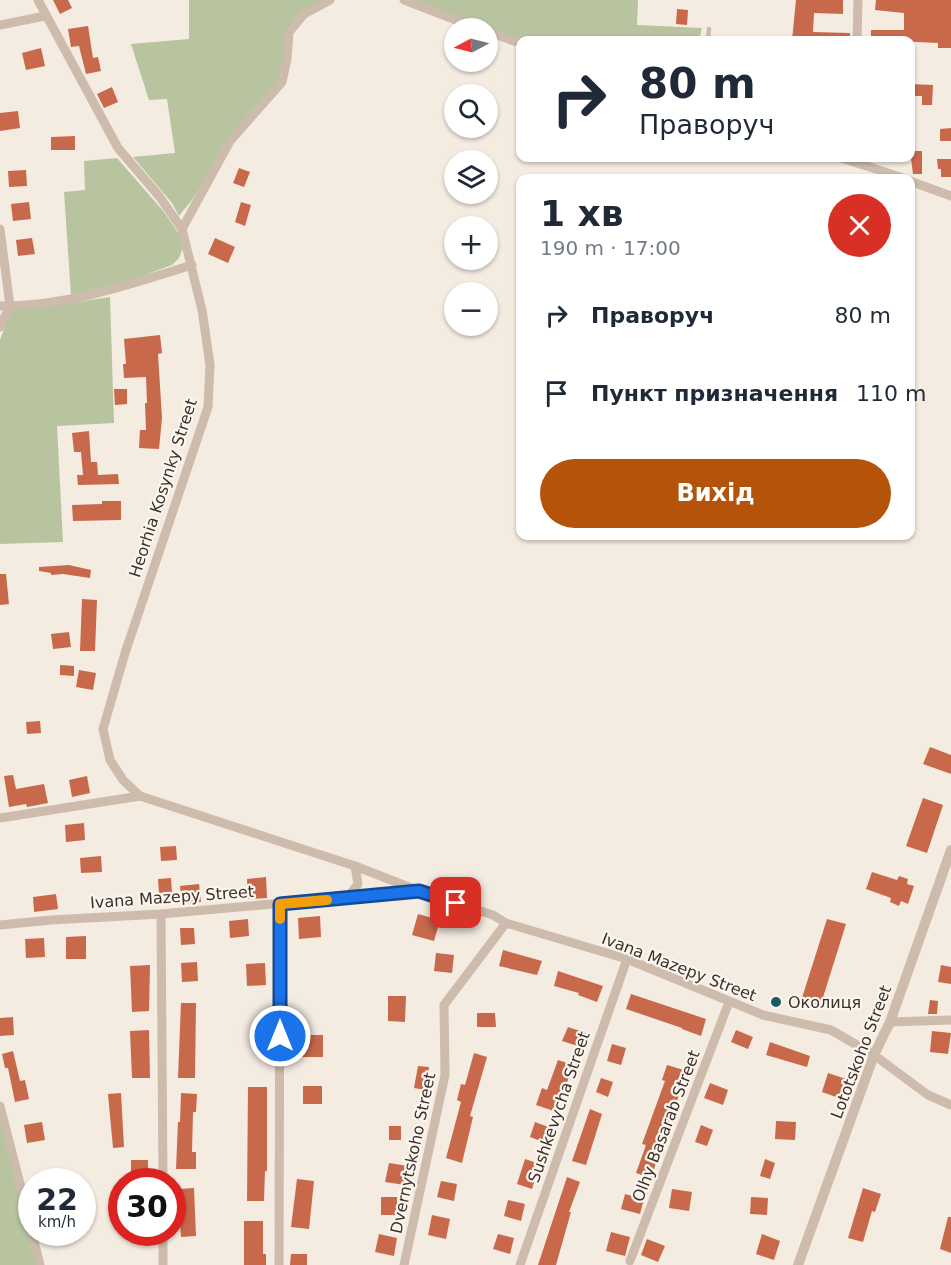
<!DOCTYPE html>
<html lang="uk">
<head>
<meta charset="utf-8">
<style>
  body { margin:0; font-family:"DejaVu Sans",sans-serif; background:#f6f6f7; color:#1f2937; height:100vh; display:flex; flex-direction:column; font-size:22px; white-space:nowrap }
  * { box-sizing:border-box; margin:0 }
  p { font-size:20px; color:#747a83 }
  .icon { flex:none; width:33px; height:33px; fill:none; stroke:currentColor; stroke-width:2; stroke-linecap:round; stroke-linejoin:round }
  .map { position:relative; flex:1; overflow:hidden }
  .panel { position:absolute; left:516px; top:174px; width:399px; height:366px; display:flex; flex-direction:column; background:#fff; border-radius:12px; box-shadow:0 2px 4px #0004 }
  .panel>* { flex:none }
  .top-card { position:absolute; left:516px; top:36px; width:399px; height:126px; border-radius:12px; box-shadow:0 2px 4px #0004; background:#fff; color:#1f2937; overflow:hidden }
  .needle { width:39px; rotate:263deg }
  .tools { position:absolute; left:444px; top:18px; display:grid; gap:12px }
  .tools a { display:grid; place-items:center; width:54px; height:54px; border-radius:50%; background:#fff; box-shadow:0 2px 4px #0004; font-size:30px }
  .speed { position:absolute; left:18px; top:1168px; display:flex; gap:12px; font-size:30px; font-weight:700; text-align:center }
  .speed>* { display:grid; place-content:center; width:78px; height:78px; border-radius:50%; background:#fff; box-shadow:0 2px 4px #0004; line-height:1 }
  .speed small { font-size:15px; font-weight:400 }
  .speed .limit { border:9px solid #d22; background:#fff; color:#111 }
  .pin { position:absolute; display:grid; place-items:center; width:51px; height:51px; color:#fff; margin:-26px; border-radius:12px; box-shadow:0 3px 9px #0006 }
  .me { position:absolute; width:66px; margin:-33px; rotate:0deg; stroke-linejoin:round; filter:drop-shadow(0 0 4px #0008) }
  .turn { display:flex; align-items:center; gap:21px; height:126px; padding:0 24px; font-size:27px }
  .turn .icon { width:78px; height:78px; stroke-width:2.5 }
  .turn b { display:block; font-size:42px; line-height:51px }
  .round { display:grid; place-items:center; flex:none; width:63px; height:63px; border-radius:32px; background:#f6f6f7 }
  .head { display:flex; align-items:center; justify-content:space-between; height:102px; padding:0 24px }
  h1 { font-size:36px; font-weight:600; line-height:45px }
  .button { display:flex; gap:12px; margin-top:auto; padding:12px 24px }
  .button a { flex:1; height:69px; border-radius:36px; background:#b45309; color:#fff; font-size:24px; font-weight:600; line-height:69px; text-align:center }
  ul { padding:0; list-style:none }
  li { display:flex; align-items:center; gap:18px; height:78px; padding:0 24px }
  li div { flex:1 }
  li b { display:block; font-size:22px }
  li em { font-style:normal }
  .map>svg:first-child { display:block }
  .green { fill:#b8c4a0 }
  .building { fill:#c8694b }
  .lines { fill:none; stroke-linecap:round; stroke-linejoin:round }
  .service { stroke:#cdbbac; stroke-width:4.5 }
  .minor { stroke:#cdbbac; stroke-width:9 }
  .tertiary { stroke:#cdbbac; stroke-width:10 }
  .route-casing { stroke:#114b97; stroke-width:15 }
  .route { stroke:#1a73e8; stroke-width:10 }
  .slow { stroke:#f59e0b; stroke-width:10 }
  .poi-dot { fill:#1f5a5e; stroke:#fbf5ee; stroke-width:2 }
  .labels { text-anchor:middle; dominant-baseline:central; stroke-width:4.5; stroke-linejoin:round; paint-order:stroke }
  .street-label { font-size:16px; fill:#3b302b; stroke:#fbf5ee }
  .poi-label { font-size:16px; fill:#3b302b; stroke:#fbf5ee; text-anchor:start }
</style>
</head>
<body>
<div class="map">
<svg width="951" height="1265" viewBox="0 0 951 1265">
  <rect width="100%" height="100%" fill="#f4ebe1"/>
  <!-- green -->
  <g class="green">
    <path d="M189,0H325L288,32L280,81L236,129L192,200L179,216L172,203L133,157L175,153L167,99L149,100L131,44L189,39Z"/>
    <path d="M411,0H638L637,25L702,28L699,40H521L424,6Z"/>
    <path d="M117,158L164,212L179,234L183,248L179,258L172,265L132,280L71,295L64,192L85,190L84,161Z"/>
    <path d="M110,297L114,423L57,426L63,542L0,544V340L11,310L57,305Z"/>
    <path d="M0,1106L40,1265H0Z"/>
  </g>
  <!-- building -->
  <g class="building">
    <path d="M53,0H68L72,8L60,14Z"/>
    <path d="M796,0H843V14L814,13L813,32L850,33V40H792Z"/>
    <path d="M876,0H951V48H938V43L871,40V30H904V13L875,10Z"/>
    <path d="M677,9L688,10L687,25L676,24Z"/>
    <path d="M88,26L93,58L98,57L101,71L86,74L79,46L71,47L68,29Z"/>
    <path d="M41,48L45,66L26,70L22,53Z"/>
    <path d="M910,84L933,85L932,105H922V96H910Z"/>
    <path d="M112,87L118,102L104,108L97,94Z"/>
    <path d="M18,111L20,128L0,131V113Z"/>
    <path d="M951,128V141H940V129Z"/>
    <path d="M75,136V150H51V137Z"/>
    <path d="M910,151H922V174H913Z"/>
    <path d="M937,159H951V177H941V169H938Z"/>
    <path d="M239,168L250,172L244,187L233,183Z"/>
    <path d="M26,170L27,186L9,187L8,171Z"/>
    <path d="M29,202L31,219L13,221L11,204Z"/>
    <path d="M241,202L251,205L245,226L235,222Z"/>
    <path d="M32,238L35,254L18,256L16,240Z"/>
    <path d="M215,238L235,247L228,263L208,254Z"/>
    <path d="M160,335L162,353L158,354L162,418L159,449L139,448L140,430H146L145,403H147L146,377L124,378L123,364H126L124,339Z"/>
    <path d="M114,389H127V404L115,405Z"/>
    <path d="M89,431L91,462H97L98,475L118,474L119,484L78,485L77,475H83L81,452H74L72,433Z"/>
    <path d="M102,501H121V520L73,521L72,505L102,504Z"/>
    <path d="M69,565L91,570L90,578L63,574L51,575V573L39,571V567Z"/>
    <path d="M0,574H6L9,604L0,605Z"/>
    <path d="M82,599L97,600L95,651H80Z"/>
    <path d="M69,632L71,647L53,649L51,634Z"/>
    <path d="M60,665L74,666V676L60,675Z"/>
    <path d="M79,670L96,673L93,690L76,687Z"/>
    <path d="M40,721L41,733L27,734L26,722Z"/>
    <path d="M930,747L951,755V774L923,764Z"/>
    <path d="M13,775L16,789L44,784L48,803L27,807L26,804L9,807L4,776Z"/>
    <path d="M87,776L90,793L72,797L69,780Z"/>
    <path d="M923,798L943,805L927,853L906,846Z"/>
    <path d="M84,823L85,840L66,842L65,825Z"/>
    <path d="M176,846L177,860L161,861L160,847Z"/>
    <path d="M101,856L102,872L81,873L80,858Z"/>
    <path d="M872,872L897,880L899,876L908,879L907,884L914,886L908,904L901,901L899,906L890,902L891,898L866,889Z"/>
    <path d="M266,877L267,898L248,899L247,879Z"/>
    <path d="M171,878L172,893L159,894L158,879Z"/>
    <path d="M199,884L201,902L182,904L180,886Z"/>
    <path d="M56,894L58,909L34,912L33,897Z"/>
    <path d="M418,914L440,920L434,941L412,935Z"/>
    <path d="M320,916L321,937L299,939L298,918Z"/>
    <path d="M248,919L249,936L230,938L229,921Z"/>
    <path d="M827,919L846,924L820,1007L801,1001Z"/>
    <path d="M180,928H194L195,944L181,945Z"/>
    <path d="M86,936V959H66V937Z"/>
    <path d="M44,938L45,957L26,958L25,939Z"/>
    <path d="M503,950L542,961L537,975L499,966Z"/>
    <path d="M436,953L454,955L452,973L434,971Z"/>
    <path d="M197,962L198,981L182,982L181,963Z"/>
    <path d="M265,963L266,985L247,986L246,964Z"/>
    <path d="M150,965L149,1011L132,1012L130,966Z"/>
    <path d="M941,965L951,967V984L938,982Z"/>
    <path d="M558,971L603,986L597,1002L578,995L579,993L554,986Z"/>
    <path d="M631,994L706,1019L701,1036L682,1029V1028L626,1009Z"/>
    <path d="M388,996H406L405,1022L388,1021Z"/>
    <path d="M930,1000L938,1001L937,1014H928Z"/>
    <path d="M181,1003H196L195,1078H178Z"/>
    <path d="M477,1013H495L496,1027H477Z"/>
    <path d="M13,1017L14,1035L0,1036V1018Z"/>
    <path d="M568,1027L586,1033L581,1047L562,1041Z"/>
    <path d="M149,1030L150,1078H132L130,1031Z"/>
    <path d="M736,1030L753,1037L748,1049L731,1042Z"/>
    <path d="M932,1031L951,1033L948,1054L930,1052Z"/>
    <rect x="302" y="1035" width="21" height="22"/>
    <path d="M770,1042L810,1056L807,1067L766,1055Z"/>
    <path d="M612,1044L626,1048L621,1065L607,1061Z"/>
    <path d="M13,1051L20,1081L25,1080L29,1099L15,1102L8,1068H5L2,1054Z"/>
    <path d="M474,1053L487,1057L470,1116L473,1117L462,1163L446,1158L461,1102L457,1100L461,1084L465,1085Z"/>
    <path d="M558,1060L573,1065L557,1112L536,1105L542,1088L547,1090Z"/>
    <path d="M667,1065L687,1071L651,1178L636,1173L646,1145L642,1144L665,1081L662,1080Z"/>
    <path d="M418,1066L429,1067L426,1090L414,1088Z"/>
    <path d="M828,1073L846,1079L839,1098L822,1092Z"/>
    <path d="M601,1078L613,1082L608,1097L596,1092Z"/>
    <path d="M710,1083L728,1090L723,1105L704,1098Z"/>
    <rect x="303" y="1086" width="19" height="18"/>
    <path d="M248,1087H267V1171H265L264,1201H247Z"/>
    <path d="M121,1093L124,1147L113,1148L108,1094Z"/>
    <path d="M181,1093L197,1094L196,1112H193L192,1152H196V1169H176L178,1122H180Z"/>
    <path d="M590,1109L602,1114L586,1165L572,1161Z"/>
    <path d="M776,1121L796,1122L795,1140L775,1139Z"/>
    <path d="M42,1122L45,1140L27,1143L24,1125Z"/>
    <path d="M535,1122L551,1128L546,1143L530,1137Z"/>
    <path d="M701,1125L713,1130L707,1146L695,1142Z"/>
    <rect x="389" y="1126" width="12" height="14"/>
    <path d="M525,1159L540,1164L532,1189L517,1184Z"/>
    <path d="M765,1159L775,1163L770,1179L760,1176Z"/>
    <path d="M131,1160H148V1178L131,1179Z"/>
    <path d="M389,1163L408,1166L405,1185L385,1182Z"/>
    <path d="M567,1177L580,1182L569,1212H571L556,1265H538Z"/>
    <path d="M297,1179L314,1181L309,1229L291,1227Z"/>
    <path d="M441,1181L457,1184L454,1201L437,1197Z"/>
    <path d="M194,1188L196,1236L181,1237L178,1189Z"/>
    <path d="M863,1188L881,1194L875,1212L872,1211L863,1242L848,1238Z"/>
    <path d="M672,1189L692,1192L689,1211L669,1208Z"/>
    <path d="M625,1194L644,1199L640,1214L621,1209Z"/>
    <rect x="381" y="1197" width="16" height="18"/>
    <path d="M751,1197L768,1198L767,1215L750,1214Z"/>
    <path d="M508,1200L525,1204L521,1221L504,1216Z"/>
    <path d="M432,1215L450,1219L446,1239L428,1235Z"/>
    <path d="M948,1217H951V1253L940,1249Z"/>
    <path d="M244,1221H263V1254H266V1265H244Z"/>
    <path d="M611,1232L630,1237L625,1256L606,1251Z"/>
    <rect x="132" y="1233" width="24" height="8"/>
    <path d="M379,1234L397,1238L394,1256L375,1252Z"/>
    <path d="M498,1234L514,1238L510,1254L493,1249Z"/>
    <path d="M762,1234L780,1241L774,1260L756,1254Z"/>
    <path d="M647,1239L665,1246L658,1262L641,1255Z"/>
    <path d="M291,1254H307V1265H290Z"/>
  </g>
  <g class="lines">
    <!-- service -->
    <path class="service" d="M708,40L709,29"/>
    <!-- minor -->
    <g class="minor">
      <path d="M38,0L118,148L159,196L182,229L202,310L210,365L208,407L125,653L103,729L110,760L123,780L140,796L355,866L419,891L493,915L506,923L627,959L763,1015L831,1030L874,1055L928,1095L951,1105"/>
      <path d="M404,0L477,28"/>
      <path d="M0,25L45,16"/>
      <path d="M488,32L520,43"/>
      <path d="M857,40L858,0"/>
      <path d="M842,158L903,178"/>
      <path d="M910,181L951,196"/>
      <path d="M0,229L10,306L0,327"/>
      <path d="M182,229L230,141L282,82L287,59L289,32L304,14L330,0"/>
      <path d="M0,306C67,306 129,285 192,265"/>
      <path d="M0,818L140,796"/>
      <path d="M347,898L358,884L355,866"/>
      <path d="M161,914L163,1182"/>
      <path d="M0,925L51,920L161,914L416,891"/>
      <path d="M890,1022L951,1020"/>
      <path d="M0,1106L32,1230"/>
      <path d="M32,1233L40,1265"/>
      <path d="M163,1233V1265"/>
      <path d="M630,1261L729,1002"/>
      <path d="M279,1265L280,904"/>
      <path d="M404,1265L445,1075L444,1005L506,923"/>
      <path d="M520,1265L627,959"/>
    </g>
    <!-- tertiary -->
    <path class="tertiary" d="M798,1265L874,1055L890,1022L951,850"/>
  </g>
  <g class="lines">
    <!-- route casing -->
    <g class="route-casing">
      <path id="route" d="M280,1036V904L419,891L456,903"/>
    </g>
    <!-- route -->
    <use href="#route" class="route"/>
    <!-- slow -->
    <path class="slow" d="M280,919V904L327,900"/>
  </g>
  <!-- markers -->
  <circle class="poi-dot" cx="776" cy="1002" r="6"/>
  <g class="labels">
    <!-- street labels -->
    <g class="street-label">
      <text transform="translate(163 488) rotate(-72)">Heorhia Kosynky Street</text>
      <text transform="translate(172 897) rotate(-4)">Ivana Mazepy Street</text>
      <text transform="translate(679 967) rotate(21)">Ivana Mazepy Street</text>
      <text transform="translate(861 1052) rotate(-69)">Lototskoho Street</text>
      <text transform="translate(559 1107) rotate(-71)">Sushkevycha Street</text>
      <text transform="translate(666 1126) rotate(-69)">Olhy Basarab Street</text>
      <text transform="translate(413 1153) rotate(-78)">Dvernytskoho Street</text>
    </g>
    <!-- poi labels -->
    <g class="poi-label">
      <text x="788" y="1002">Околиця</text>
    </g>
  </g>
</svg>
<div class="tools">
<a><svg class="needle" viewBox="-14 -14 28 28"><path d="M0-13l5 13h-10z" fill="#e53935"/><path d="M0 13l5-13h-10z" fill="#747a83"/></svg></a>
<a><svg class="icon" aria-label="search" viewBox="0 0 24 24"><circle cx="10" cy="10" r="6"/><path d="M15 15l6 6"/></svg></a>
<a><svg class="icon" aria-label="layers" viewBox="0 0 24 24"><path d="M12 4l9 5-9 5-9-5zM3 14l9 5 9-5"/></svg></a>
<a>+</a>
<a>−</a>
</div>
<div class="speed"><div>22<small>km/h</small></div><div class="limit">30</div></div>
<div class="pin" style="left:456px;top:903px;background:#d93025"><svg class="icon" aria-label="arrive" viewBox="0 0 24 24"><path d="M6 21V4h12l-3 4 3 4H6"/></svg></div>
<svg class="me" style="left:280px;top:1036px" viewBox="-20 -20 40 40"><circle r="17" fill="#1a73e8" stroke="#fff" stroke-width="3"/><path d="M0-11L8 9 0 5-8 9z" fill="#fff"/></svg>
<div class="top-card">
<div class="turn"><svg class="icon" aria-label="right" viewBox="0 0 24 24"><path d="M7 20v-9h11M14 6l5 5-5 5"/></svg><div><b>80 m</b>Праворуч</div></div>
</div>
<section class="panel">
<div class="head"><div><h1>1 хв</h1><p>190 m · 17:00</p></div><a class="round" style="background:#d93025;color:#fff"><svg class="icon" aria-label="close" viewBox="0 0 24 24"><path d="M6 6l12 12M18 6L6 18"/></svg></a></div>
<ul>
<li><svg class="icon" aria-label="right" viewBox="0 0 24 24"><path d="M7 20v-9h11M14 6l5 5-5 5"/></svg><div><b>Праворуч</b></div><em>80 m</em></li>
<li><svg class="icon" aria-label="arrive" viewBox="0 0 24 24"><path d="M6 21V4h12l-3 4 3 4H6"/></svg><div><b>Пункт призначення</b></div><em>110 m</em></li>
</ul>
<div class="button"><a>Вихід</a></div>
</section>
</div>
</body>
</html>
